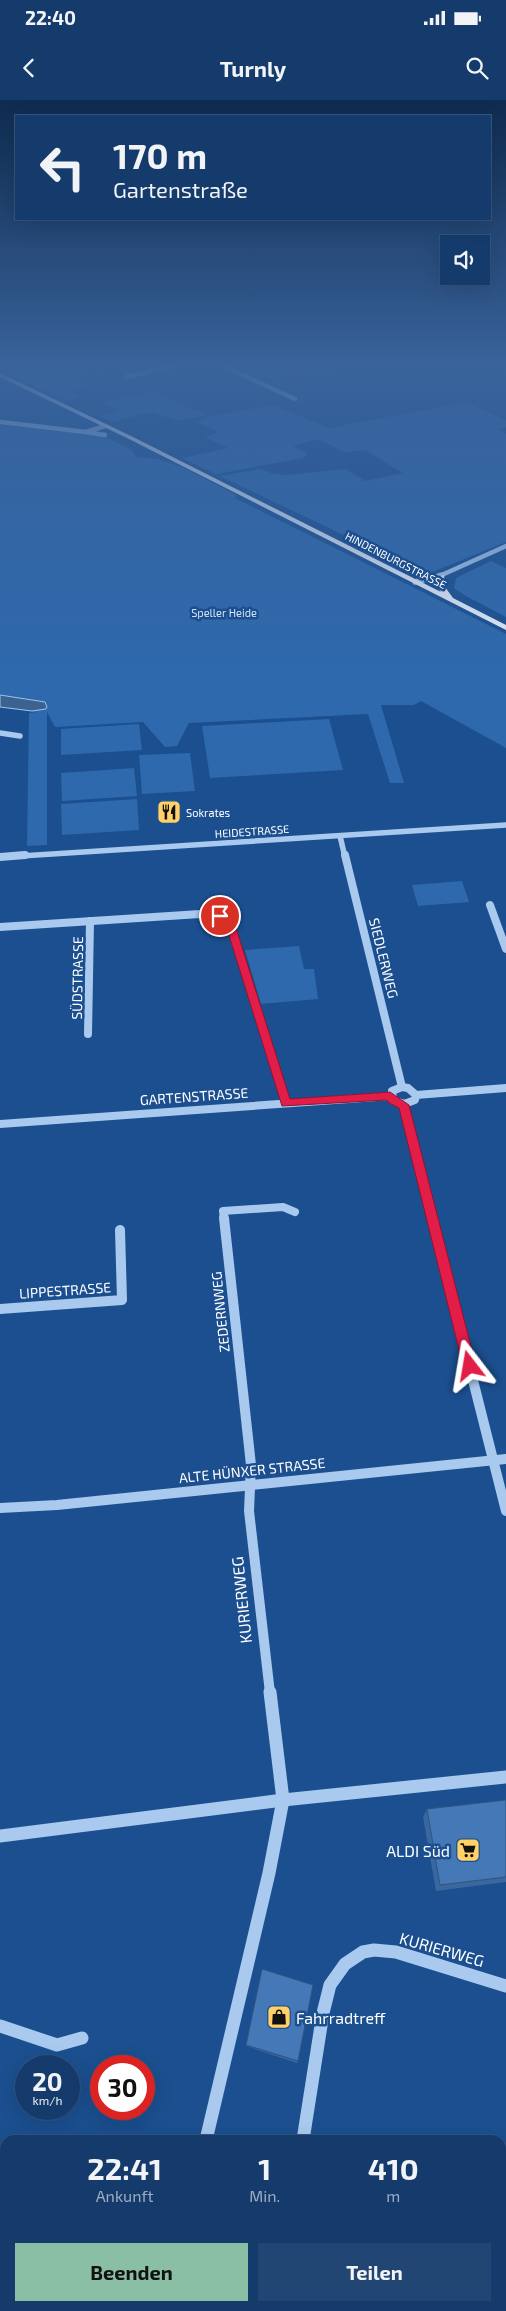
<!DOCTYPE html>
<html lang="de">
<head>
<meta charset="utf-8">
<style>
  body { margin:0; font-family:"Exo 2",sans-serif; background:#214673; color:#f1f3f6; height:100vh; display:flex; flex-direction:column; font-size:19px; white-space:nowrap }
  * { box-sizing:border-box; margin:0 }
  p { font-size:16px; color:#9dadc1 }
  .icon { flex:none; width:28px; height:28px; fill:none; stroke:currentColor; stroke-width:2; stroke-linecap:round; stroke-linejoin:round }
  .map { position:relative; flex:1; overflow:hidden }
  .panel { position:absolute; left:0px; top:2035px; width:506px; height:176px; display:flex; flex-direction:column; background:#143b6b; border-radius:15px 15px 0 0; box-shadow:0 5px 20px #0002,0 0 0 1px #33557e }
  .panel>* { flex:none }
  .hud { position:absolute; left:15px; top:15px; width:476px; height:105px; border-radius:0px; box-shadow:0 5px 20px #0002,0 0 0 1px #33557e; background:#143b6b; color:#f1f3f6; overflow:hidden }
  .buttons { position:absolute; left:440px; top:135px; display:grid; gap:10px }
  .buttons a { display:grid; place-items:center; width:50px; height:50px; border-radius:0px; background:#143b6b; box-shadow:0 5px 20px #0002,0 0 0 1px #33557e; font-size:25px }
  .speed { position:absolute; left:15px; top:1955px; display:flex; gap:10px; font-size:25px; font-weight:700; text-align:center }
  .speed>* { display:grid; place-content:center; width:65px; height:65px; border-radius:50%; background:#143b6b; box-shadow:0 5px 20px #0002,0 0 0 1px #33557e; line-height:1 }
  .speed small { font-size:12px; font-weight:400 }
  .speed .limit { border:8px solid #d22; background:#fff; color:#111 }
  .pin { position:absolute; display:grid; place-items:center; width:42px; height:42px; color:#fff; margin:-21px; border:2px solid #fff; border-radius:50%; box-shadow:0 1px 5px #0007 }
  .me { position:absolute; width:55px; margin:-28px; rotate:346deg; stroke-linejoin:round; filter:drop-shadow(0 0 4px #0008) }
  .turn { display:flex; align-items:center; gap:18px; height:105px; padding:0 15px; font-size:22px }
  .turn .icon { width:65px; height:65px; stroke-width:2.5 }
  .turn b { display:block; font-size:35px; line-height:42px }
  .eta { display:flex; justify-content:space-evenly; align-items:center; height:85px; text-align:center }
  .eta b { font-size:30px; font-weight:700; line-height:35px }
  .button { display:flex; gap:10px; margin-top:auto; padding:10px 15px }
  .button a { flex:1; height:58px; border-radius:0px; background:#8abfa5; color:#111; font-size:20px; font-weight:700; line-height:58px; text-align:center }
  .button a+a { background:#214673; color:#f1f3f6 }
  .status { display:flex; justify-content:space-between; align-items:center; height:35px; padding:0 25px; background:#143b6b; direction:ltr }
  .status svg { height:14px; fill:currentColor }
  header { display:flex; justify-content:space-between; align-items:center; height:65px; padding:0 15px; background:#143b6b; font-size:22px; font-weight:700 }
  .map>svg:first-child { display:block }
  .green { fill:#2e69ad }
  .water { fill:#3c6290; stroke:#9cc4f0 }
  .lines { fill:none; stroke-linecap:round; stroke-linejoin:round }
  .minor-far4 { stroke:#a9c9ee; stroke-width:4.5 }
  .minor-far3 { stroke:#a9c9ee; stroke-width:5.5 }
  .minor-far2 { stroke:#a9c9ee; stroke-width:8 }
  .minor-far1 { stroke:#a9c9ee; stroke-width:10 }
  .minor { stroke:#a9c9ee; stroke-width:13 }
  .major { fill:#f0f6ff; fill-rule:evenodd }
  .rail { stroke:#fff; stroke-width:5.5; stroke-dasharray:13 5.5; stroke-linecap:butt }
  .wall { fill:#3a679d }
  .shaded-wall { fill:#305480 }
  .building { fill:#4478b7; stroke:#305480 }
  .route { fill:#e11d48; stroke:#92132f }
  .labels { text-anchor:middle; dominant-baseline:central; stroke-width:5; stroke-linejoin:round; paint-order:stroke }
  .far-street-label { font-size:11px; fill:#fff; stroke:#1b4f8f }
  .far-park-label { font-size:11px; fill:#cfe3fa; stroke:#1b4f8f }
  .far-poi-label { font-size:11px; fill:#fff; stroke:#1b4f8f; text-anchor:start }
  .street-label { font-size:14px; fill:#fff; stroke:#1b4f8f }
  .near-street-label { font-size:16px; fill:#fff; stroke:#1b4f8f }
  .near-poi-label { font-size:16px; fill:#fff; stroke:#1b4f8f; text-anchor:end }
</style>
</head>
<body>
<div class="status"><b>22:40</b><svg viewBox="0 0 49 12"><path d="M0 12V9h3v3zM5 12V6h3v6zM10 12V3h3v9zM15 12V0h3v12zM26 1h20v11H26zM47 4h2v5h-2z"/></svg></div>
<header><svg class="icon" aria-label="back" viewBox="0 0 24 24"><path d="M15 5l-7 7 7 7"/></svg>Turnly<svg class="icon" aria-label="search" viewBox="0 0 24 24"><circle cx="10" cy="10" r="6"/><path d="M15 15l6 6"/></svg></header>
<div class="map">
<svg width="506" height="2211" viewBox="0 0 506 2211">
  <rect width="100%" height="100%" fill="#1b4f8f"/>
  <!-- green -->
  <g class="green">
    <path d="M33,265H82L86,267L74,271L88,278L78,281L89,286L70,291L82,297L67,301L4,271Z"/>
    <path d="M153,292L208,315L178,321L153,312L112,322L99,316L117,311L101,302Z"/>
    <path d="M467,302L506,320V327L498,329L506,334V442L425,475H419L354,440L220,376L261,369L271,373L285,375L346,369L365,381L403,373L365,350L344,352L319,339L293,346L308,354L303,358L216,374L182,358L228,348L205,337L218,332L197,322L210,316L274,305L328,328Z"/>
    <path d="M0,325L103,336L132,350L135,357L158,359L186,369L236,395L235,398L506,534V648L421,601L414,605H381L404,683H390L368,614L189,623L177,646L165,647L143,622L55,627L47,612V745L27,746L29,613L36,612L0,607L32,611L47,605L39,601L0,595Z"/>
    <path d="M491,461L506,468V517L466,496L454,488L456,478Z"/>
    <path d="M329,619L343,670L210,678L202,626Z"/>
    <path d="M139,624L142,650L61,655V629Z"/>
    <path d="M190,653L195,691L142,694L139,655Z"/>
    <path d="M134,668L137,696L62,701L61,673Z"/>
    <path d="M137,699L139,730L62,735L61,704Z"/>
    <path d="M462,781L469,802L418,806L412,785Z"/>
    <path d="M299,846L304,869H314L318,899L261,904L245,850Z"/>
  </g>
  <!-- water -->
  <path class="water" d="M0,595L45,602L47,607L46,609L32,611L0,607Z"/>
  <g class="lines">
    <!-- minor-far4 -->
    <g class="minor-far4">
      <path d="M221,265L295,299"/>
      <path d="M126,277L174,265"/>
      <path d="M0,322L86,332"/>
      <path d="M105,326L86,332L105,335"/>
      <path d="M427,479L444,474L506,446"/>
    </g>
    <!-- minor-far3 -->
    <g class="minor-far3">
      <path d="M415,482L431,478"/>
      <path d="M0,633L20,636"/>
      <path d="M340,736L345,757"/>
      <path d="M5,757L506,725"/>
    </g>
    <!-- minor-far2 -->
    <g class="minor-far2">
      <path d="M345,755L402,987"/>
      <path d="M0,757L25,755"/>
      <path d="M490,805L506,849"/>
      <path d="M0,827L200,814L220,816L231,828L286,1003"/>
      <path d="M88,934L90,821"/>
      <path d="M402,987L408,988L416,995L415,1000L404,1004L393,1000L392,991Z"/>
      <path d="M416,995L506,988"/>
      <path d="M404,1005L433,1119"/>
      <path d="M0,1024L391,996"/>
      <path d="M224,1119L223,1111L283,1107L295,1112"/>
    </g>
    <!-- minor-far1 -->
    <g class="minor-far1">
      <path d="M224,1118L251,1365L249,1411L270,1593"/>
      <path d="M432,1118L506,1411"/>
      <path d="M0,1209L122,1200L120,1130"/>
      <path d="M0,1408L57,1405L506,1359"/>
    </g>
    <!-- minor -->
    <g class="minor">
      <path d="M0,1736L283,1700L506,1677"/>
      <path d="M0,1926L57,1945L82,1938"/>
      <path d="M206,2040L269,1773L283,1700L270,1592"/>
      <path d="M303,2040L323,1913L330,1885L345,1864L363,1852L374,1850L396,1852L506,1886"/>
      <path d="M166,2211L167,2206"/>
    </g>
    <!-- major -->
    <path class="major" d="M0,273L133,337L441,492L437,487V477L444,475L445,487L453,498L506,525V530L129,339L0,277Z"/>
    <!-- rail -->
    <g class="rail">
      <path d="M0,2174L5,2175"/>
      <path d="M90,2206L104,2211"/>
    </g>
  </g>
  <!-- wall -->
  <g class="wall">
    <path d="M86,265H118V267L101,272Z"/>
    <path d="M236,265H369V267L281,286L264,274L258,276L252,272H247Z"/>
    <path d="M506,1700V1782L436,1791L423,1717L427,1709Z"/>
    <path d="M246,1945L298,1961L297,1963L246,1946Z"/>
  </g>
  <!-- shaded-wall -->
  <g class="shaded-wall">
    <path d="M100,265H118V267L101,272Z"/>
    <rect x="247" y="265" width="5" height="7"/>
    <path d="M258,265H264V274L258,276Z"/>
    <path d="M316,265H369V267L281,286V272Z"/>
  </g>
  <!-- building -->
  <g class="building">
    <path d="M270,265H316L281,272Z"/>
    <path d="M506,1700V1777L440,1785L427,1709Z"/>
    <path d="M262,1869L313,1885L298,1961L246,1945Z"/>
  </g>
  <!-- sky -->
  <linearGradient id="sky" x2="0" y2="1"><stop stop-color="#0f2b4f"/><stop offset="0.46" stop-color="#39639b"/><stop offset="1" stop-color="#39639b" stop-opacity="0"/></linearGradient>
  <rect width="506" height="575" fill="url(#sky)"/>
  <!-- route -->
  <path class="route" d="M220,813L236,828L290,999L390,992L409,1005L476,1266L474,1270H465L463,1266L399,1008L389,1003L387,1000L282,1006L227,829L216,816Z"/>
  <!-- icons -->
  <defs>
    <g id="restaurant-square" transform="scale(1.25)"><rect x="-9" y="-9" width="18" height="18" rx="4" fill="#ffd166" stroke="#1b4f8f"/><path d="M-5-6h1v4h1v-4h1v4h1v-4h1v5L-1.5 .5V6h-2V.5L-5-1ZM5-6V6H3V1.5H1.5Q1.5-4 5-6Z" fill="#111"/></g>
    <g id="supermarket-square" transform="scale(1.25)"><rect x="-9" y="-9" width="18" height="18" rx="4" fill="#ffd166" stroke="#1b4f8f"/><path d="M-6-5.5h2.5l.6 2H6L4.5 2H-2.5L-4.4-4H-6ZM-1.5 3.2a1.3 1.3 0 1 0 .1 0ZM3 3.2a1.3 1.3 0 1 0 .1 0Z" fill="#111"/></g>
    <g id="shop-square" transform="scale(1.25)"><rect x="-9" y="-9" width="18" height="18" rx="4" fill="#ffd166" stroke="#1b4f8f"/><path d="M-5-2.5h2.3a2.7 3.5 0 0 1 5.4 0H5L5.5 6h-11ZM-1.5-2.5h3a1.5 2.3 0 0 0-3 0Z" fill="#111"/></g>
  </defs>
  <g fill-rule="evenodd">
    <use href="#restaurant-square" x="169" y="712"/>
    <use href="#supermarket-square" x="468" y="1750"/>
    <use href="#shop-square" x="279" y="1917"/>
  </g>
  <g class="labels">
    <!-- far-street labels -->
    <g class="far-street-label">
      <text transform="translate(396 460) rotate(27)">HINDENBURGSTRASSE</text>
      <text transform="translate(252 731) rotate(-4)">HEIDESTRASSE</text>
    </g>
    <!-- far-park labels -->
    <g class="far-park-label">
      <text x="224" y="512">Speller Heide</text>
    </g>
    <!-- far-poi labels -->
    <g class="far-poi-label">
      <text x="186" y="712">Sokrates</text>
    </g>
    <!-- street labels -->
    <g class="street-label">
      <text transform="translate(384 858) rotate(76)">SIEDLERWEG</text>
      <text transform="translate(77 878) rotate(-89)">SÜDSTRASSE</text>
      <text transform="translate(194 996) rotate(-4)">GARTENSTRASSE</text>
      <text transform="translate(65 1190) rotate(-4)">LIPPESTRASSE</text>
      <text transform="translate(220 1212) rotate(-96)">ZEDERNWEG</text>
      <text transform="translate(252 1370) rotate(-6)">ALTE HÜNXER STRASSE</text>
    </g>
    <!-- near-street labels -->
    <g class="near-street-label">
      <text transform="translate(241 1500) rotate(-96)">KURIERWEG</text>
      <text transform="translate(442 1849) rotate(16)">KURIERWEG</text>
    </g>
    <!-- near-poi labels -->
    <g class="near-poi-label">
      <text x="450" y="1750">ALDI Süd</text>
      <text x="296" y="1917" text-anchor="start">Fahrradtreff</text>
    </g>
  </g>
</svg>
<div class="buttons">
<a><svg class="icon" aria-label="sound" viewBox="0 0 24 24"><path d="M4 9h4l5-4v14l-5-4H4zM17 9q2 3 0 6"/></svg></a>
</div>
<div class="speed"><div>20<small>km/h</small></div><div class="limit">30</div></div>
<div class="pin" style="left:220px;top:816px;background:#d93025"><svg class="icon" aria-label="arrive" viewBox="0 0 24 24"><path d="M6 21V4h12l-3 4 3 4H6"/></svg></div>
<svg class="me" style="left:470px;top:1266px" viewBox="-20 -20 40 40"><path d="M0-17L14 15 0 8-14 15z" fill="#e11d48" stroke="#fff" stroke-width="4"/></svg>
<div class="hud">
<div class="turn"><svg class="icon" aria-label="left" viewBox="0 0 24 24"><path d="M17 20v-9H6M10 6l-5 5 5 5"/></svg><div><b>170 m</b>Gartenstraße</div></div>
</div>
<section class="panel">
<div class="eta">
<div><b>22:41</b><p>Ankunft</p></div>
<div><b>1</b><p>Min.</p></div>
<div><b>410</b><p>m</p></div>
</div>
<div class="button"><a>Beenden</a><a>Teilen</a></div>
</section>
</div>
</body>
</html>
